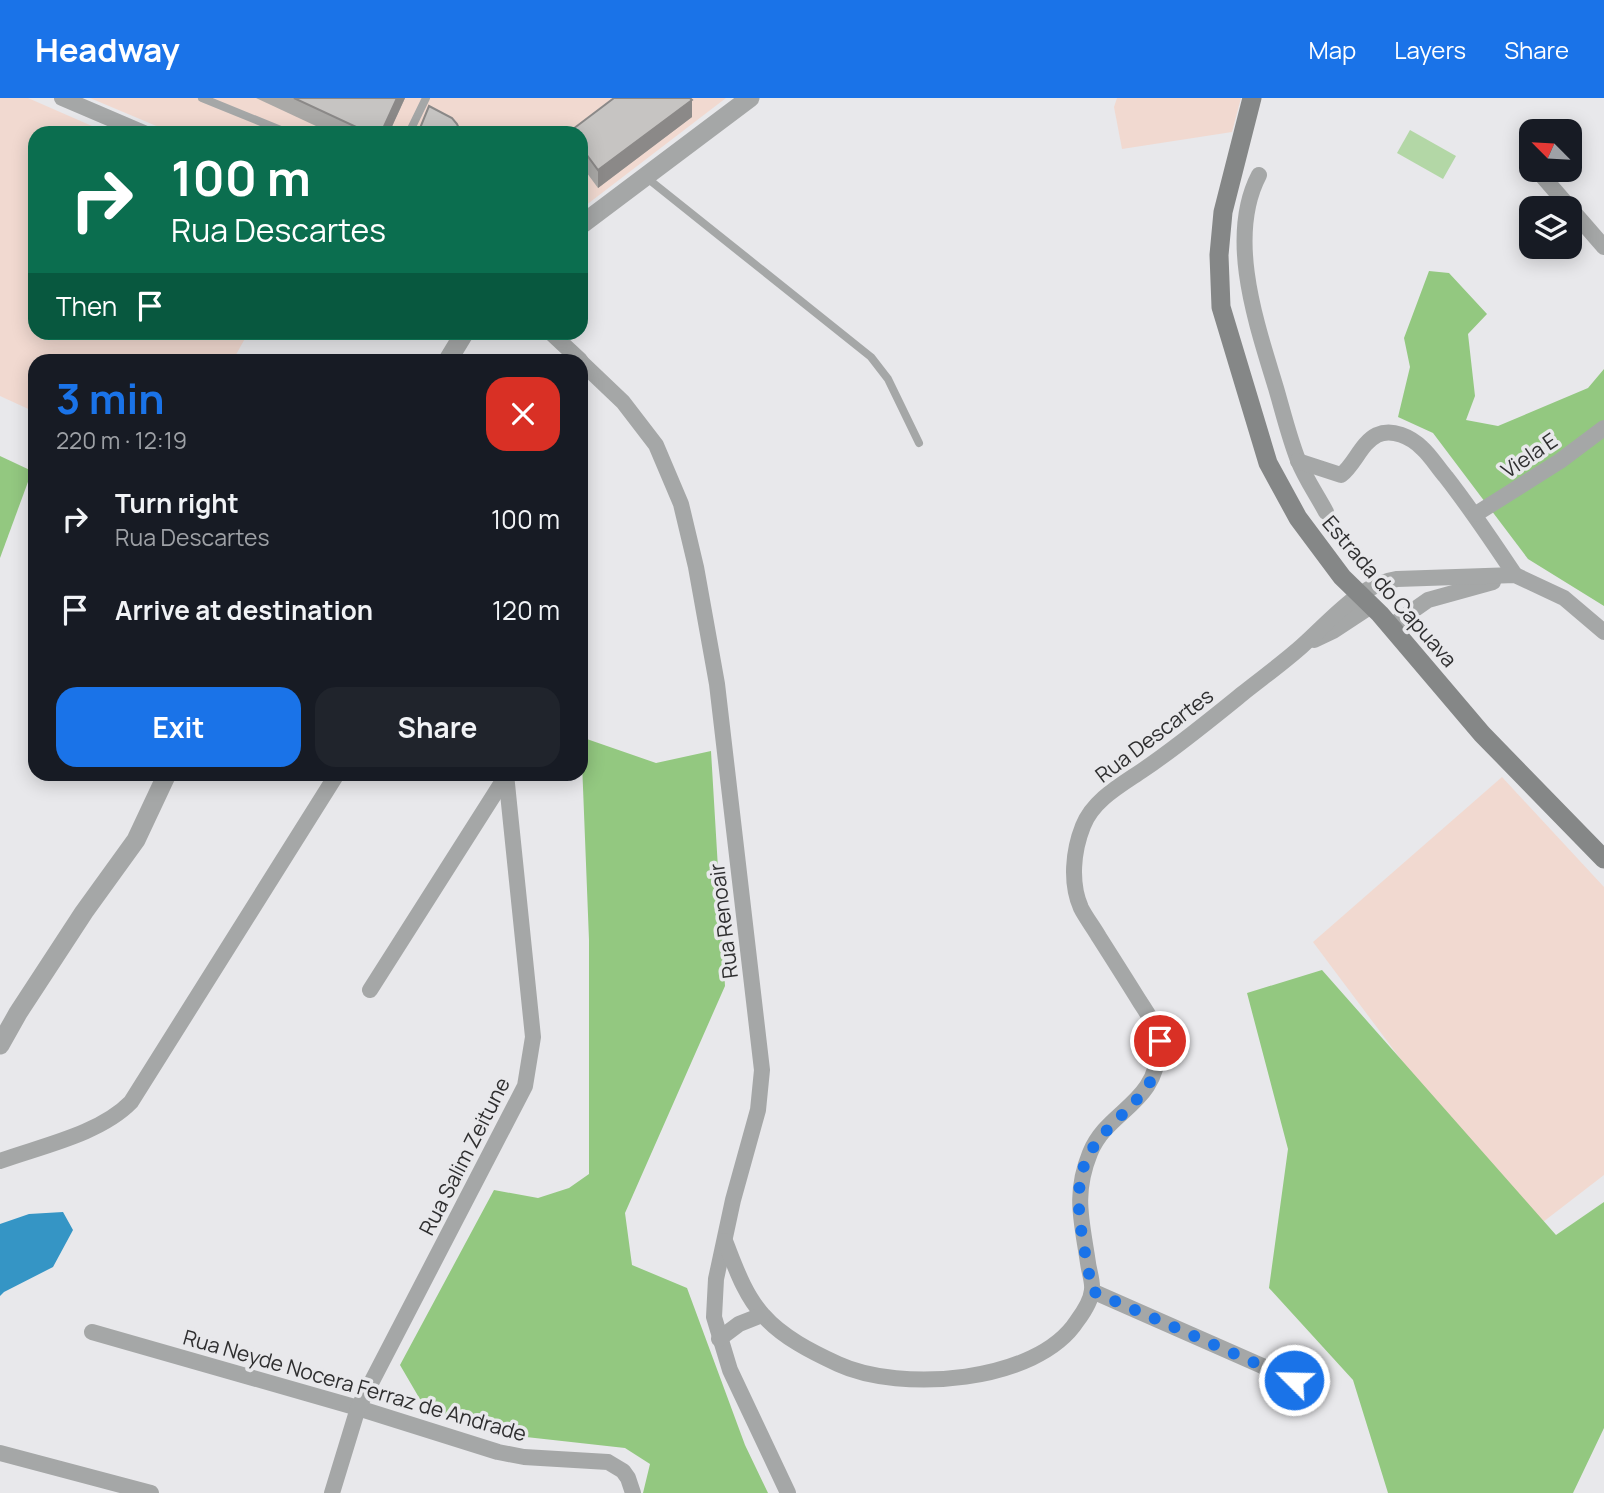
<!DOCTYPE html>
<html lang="en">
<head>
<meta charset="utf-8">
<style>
  body { margin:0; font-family:Manrope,sans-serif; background:#20242c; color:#f1f3f6; height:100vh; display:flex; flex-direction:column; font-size:26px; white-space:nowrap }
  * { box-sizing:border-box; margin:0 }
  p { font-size:23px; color:#9ea1a6 }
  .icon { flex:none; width:38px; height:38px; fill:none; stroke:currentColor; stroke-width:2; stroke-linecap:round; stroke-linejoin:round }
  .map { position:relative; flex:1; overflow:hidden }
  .side { position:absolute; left:28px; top:256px; width:560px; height:427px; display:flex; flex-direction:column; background:#171b24; border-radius:21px; box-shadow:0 4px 18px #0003 }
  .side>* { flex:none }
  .guide { position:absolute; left:28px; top:28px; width:560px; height:214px; border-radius:21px; box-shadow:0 4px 18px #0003; background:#0b6e4f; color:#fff; overflow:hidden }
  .needle { width:46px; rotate:294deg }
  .controls { position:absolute; left:1519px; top:21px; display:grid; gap:14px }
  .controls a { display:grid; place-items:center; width:63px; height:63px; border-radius:14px; background:#171b24; box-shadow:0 4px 18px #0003; font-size:35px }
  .pin { position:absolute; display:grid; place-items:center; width:60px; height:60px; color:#fff; margin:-30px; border:4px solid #fff; border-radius:50%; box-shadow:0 2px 7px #0007 }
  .me { position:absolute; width:77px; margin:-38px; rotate:293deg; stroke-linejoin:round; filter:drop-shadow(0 0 5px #0008) }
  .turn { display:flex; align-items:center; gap:24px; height:147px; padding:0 28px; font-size:32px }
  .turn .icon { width:91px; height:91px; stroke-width:2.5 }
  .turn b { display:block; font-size:49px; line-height:60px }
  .then { display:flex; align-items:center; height:66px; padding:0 28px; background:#0003; gap:14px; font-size:26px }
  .round { display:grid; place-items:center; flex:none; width:74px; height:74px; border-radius:21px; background:#20242c }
  .summary { display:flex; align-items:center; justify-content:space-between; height:119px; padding:0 28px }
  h1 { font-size:42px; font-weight:700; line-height:52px; color:#1a73e8 }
  .primary-button { display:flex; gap:14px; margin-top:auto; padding:14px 28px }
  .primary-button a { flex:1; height:80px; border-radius:21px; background:#1a73e8; color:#fff; font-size:28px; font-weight:700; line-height:80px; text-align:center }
  .primary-button a+a { background:#20242c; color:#f1f3f6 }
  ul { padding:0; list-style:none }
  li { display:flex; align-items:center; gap:21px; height:91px; padding:0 28px }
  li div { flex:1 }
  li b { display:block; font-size:26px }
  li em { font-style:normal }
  header { display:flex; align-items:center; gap:42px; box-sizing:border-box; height:98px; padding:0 35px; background:#1a73e8; color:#fff }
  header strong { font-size:33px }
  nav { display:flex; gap:38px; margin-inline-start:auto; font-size:24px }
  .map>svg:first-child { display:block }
  .industrial { fill:#f1d9d0 }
  .green { fill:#b3d7a6 }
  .forest { fill:#93c880 }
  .water { fill:#3595c5 }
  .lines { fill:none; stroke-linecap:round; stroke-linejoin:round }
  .service { stroke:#a5a7a7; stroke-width:8 }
  .minor { stroke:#a5a7a7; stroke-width:16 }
  .tertiary { stroke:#a5a7a7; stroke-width:19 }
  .secondary { stroke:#858787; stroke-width:19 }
  .wall { fill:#aaa9a7 }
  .shaded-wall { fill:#8b8988 }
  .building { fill:#c6c4c2; stroke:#8b8988; stroke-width:2 }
  .route { stroke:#1a73e8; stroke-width:12; stroke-dasharray:0 21.6 }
  .labels { text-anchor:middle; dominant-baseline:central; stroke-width:7; stroke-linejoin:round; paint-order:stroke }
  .street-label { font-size:21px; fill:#2f2f30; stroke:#e8e8eb }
</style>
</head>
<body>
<header>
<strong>Headway</strong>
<nav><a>Map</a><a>Layers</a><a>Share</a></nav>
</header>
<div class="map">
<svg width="1604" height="1395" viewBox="0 0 1604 1395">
  <rect width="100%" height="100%" fill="#e8e8eb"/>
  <!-- industrial -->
  <g class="industrial">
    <path d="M0,0H28L108,35H35V234L248,235L233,262H222L214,259L211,262H35V314L0,298Z"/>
    <path d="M90,0H726L581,111V35H173Z"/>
    <path d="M1117,0H1241L1232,34L1122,51L1114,9Z"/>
    <path d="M1502,679L1604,789V1077L1530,1134L1313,844Z"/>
  </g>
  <!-- green -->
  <path class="green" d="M1410,32L1456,58L1443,81L1397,55Z"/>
  <!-- forest -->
  <g class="forest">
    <path d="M1429,173L1449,175L1487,216L1468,236L1475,298L1466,322L1498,328L1588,290L1604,271V508L1528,461L1433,335L1398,319L1410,269L1404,240Z"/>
    <path d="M0,358L32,373L0,460Z"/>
    <path d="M581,639L656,665L711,653L725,888L625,1115L632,1167L687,1190L745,1347L768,1395H643L650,1366L625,1350L500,1336L428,1315L400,1267L494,1092L538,1100L569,1090L589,1076V842Z"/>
    <path d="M1322,872L1556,1137L1604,1104V1330L1573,1395H1388L1353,1282L1269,1190L1288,1051L1247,895Z"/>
  </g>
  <!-- water -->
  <path class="water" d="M63,1114L73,1132L53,1169L4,1194L0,1198V1126L29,1116Z"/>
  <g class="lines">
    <!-- service -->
    <g class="service">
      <path d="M202,0L288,35"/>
      <path d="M409,35L426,0"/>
      <path d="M647,80L871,259L888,281L919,345"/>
    </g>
    <!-- minor -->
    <g class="minor">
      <path d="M62,0L144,35"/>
      <path d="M1537,72L1604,149"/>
      <path d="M1259,77C1226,140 1257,227 1276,290C1283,314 1289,339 1298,362C1305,380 1317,397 1326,414"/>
      <path d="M550,234L580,262"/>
      <path d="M581,264L623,304L656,347L681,406L696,469L717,586L762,972L758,1012L733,1102L716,1181L714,1219L730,1272L788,1395"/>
      <path d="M1298,363L1341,377C1355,366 1361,345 1377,337C1392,330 1411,339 1422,350C1431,358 1438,370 1446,379C1471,411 1493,444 1515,477"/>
      <path d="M1476,416L1560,363L1604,330"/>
      <path d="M1391,528L1428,502L1493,484"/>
      <path d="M1314,542L1333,533L1371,508"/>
      <path d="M370,892L506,678"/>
      <path d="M0,1063C41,1048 100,1036 131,1004L337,676"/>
      <path d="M725,1143C735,1168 744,1196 763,1217C782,1239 812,1254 838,1266C900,1295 1037,1285 1077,1223C1083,1215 1091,1203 1092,1192C1093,1184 1089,1173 1088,1165C1082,1123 1073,1097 1090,1055C1108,1011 1157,1007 1159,948C1160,934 1148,916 1140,904C1127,883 1113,861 1099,839C1094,830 1086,820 1081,810C1070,785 1073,753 1083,728C1093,702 1121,687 1143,672C1177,649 1210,622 1242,596C1262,580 1283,565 1302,548C1321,531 1338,512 1359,497C1371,489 1383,483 1397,481L1515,477L1564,500L1604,534"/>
      <path d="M1092,1193L1317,1292"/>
      <path d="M92,1234L358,1310L498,1354L524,1359L608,1364L623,1373L628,1380L633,1395"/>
      <path d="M719,1241L739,1226L762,1217"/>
      <path d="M0,1355L151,1395"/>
      <path d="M332,1395L358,1310L525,988L533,939L506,676"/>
    </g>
    <!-- tertiary -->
    <g class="tertiary">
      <path d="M581,127L750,0"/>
      <path d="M448,262L465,234"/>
      <path d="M0,947L18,915L84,814L136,742L167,676"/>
    </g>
    <!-- secondary -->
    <path class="secondary" d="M1252,0L1223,114L1219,157L1221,209L1268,365L1298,420L1342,479L1380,516L1482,636L1604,761"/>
  </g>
  <!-- wall -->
  <g class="wall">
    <path d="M256,0H405L389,35H331Z"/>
    <path d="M692,19L598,90L581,67V35H569V34Z"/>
  </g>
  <!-- shaded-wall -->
  <g class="shaded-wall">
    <path d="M397,0H405L389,35H381Z"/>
    <path d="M692,2V19L598,90V72Z"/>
  </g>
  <!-- building -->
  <g class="building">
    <path d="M294,0H397L381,35H369Z"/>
    <path d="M614,0H690L692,2L598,72L581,49V35H570L569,34Z"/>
    <path d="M429,8L452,20L457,26L461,35H418Z"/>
  </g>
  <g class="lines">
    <!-- route -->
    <path class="route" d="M1160,943C1159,953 1160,966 1155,975C1135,1017 1086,1034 1080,1085C1075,1118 1087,1160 1092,1193L1294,1282"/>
  </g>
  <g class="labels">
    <!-- street labels -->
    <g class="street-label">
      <text transform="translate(1529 357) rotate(-34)">Viela E</text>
      <text transform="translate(1390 493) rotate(49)">Estrada do Capuava</text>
      <text transform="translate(1154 637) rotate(-37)">Rua Descartes</text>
      <text transform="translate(723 823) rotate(-97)">Rua Renoair</text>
      <text transform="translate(464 1058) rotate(-63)">Rua Salim Zeitune</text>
      <text transform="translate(355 1287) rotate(16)">Rua Neyde Nocera Ferraz de Andrade</text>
    </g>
  </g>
</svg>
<div class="controls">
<a><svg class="needle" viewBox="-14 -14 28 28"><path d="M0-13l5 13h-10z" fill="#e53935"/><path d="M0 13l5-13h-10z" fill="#9ea1a6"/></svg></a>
<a><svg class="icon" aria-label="layers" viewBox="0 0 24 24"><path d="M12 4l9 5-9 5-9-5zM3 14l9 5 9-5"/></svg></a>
</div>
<div class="pin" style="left:1160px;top:943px;background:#d93025"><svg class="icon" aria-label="arrive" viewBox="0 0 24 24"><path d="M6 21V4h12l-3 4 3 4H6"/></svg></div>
<svg class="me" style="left:1294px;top:1282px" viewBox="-20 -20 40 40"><circle r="17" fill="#1a73e8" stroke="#fff" stroke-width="3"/><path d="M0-11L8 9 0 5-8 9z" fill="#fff"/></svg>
<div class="guide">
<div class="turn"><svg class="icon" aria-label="right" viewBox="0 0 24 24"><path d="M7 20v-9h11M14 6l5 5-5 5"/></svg><div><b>100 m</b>Rua Descartes</div></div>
<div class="then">Then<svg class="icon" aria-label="arrive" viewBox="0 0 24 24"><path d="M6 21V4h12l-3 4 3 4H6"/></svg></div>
</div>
<section class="side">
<div class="summary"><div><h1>3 min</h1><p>220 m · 12:19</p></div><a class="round" style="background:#d93025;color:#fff"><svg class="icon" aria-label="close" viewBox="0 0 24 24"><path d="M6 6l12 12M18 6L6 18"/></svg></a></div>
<ul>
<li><svg class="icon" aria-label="right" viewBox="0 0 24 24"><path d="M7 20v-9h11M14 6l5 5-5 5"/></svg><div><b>Turn right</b><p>Rua Descartes</p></div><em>100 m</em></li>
<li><svg class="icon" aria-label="arrive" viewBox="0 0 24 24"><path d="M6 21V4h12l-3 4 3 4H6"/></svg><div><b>Arrive at destination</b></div><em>120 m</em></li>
</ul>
<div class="primary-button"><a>Exit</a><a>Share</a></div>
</section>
</div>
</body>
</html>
